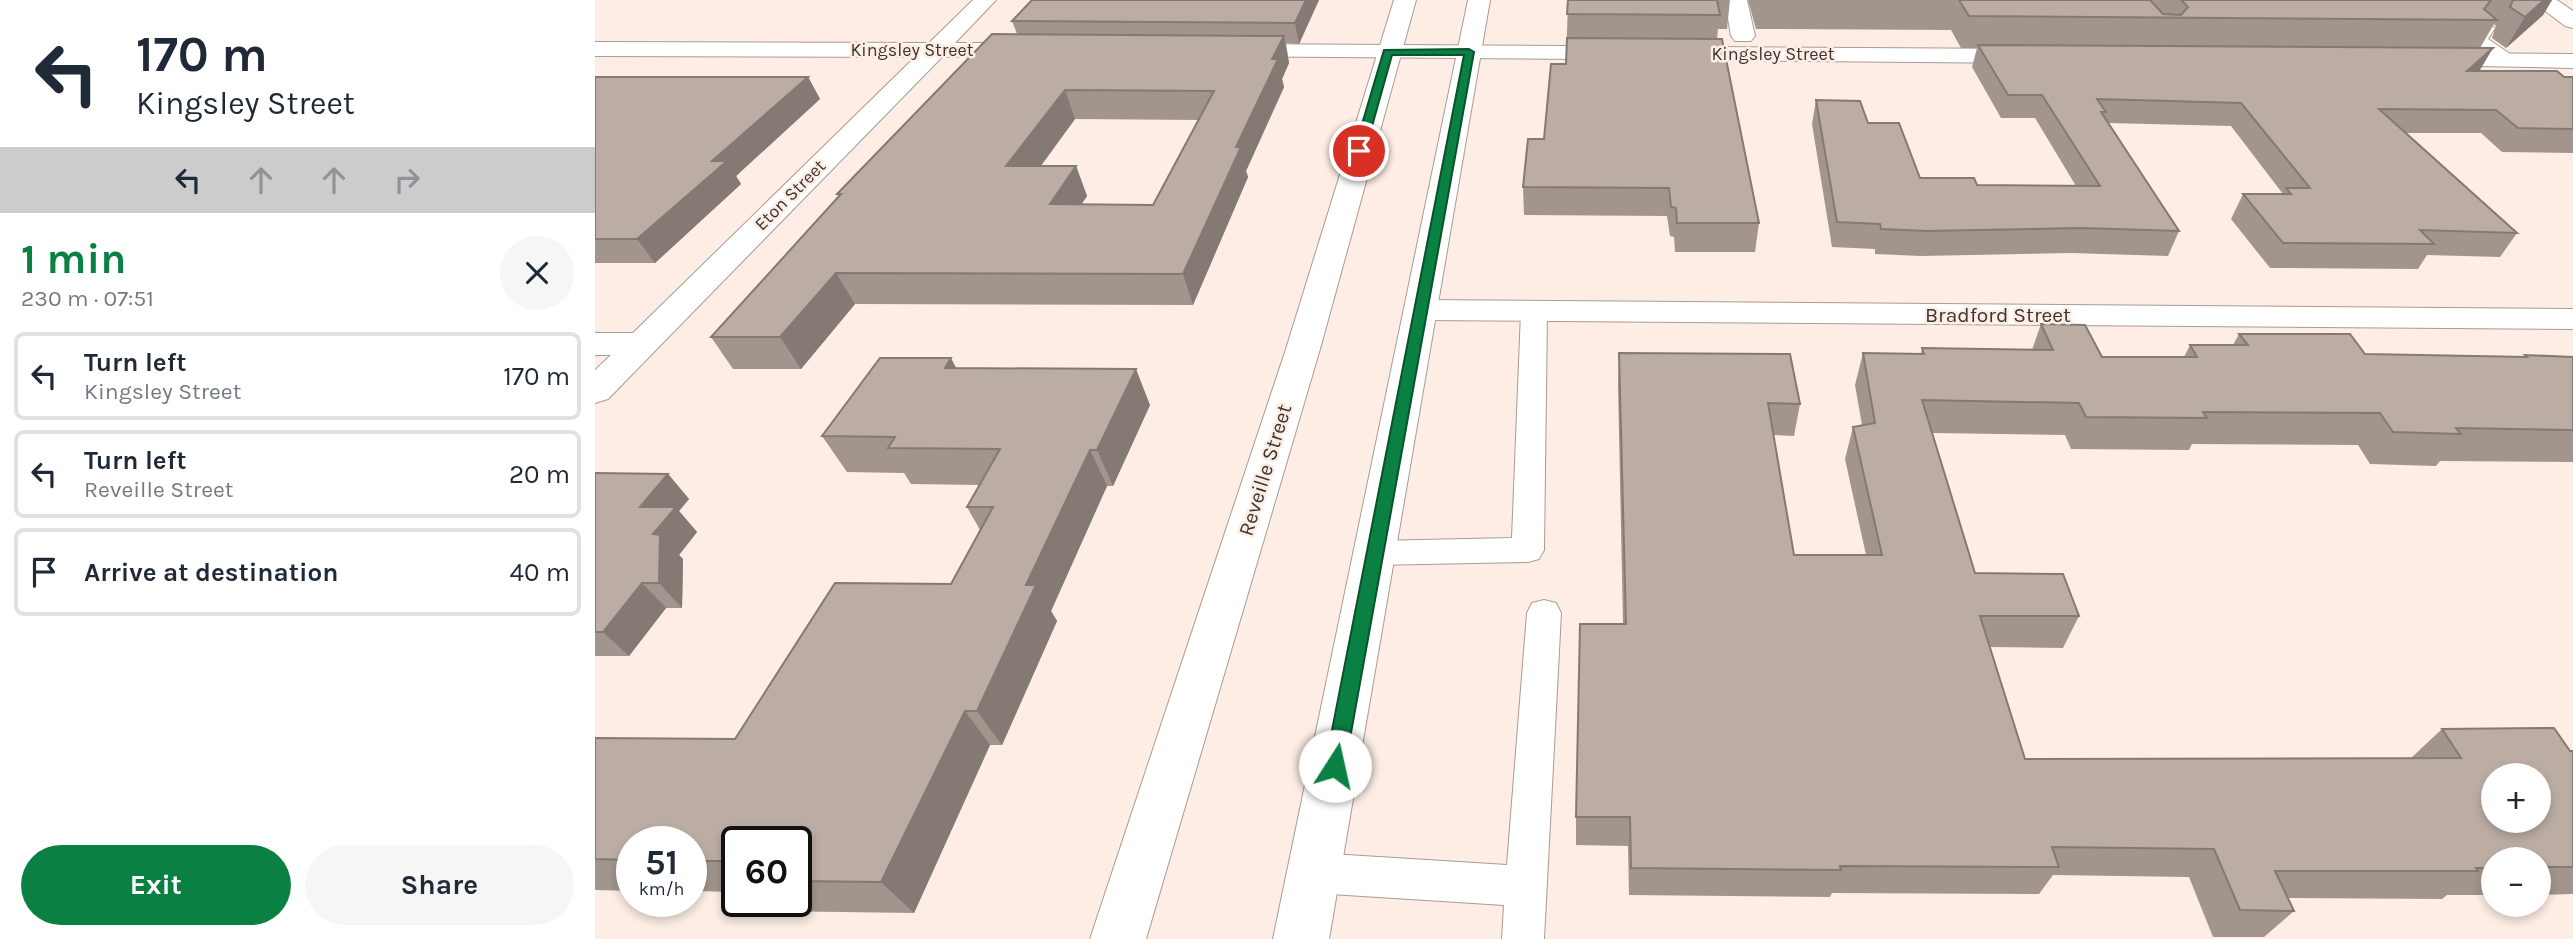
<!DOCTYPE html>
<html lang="en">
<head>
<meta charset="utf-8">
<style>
  body { margin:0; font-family:Karla,sans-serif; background:#f6f6f7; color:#1f2937; height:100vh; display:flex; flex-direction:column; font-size:26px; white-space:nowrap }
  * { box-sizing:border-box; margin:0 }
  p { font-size:23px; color:#747a83 }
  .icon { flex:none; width:38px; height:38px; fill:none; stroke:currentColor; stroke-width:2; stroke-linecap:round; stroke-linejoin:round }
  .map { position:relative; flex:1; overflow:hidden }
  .details { display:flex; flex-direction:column; background:#fff; width:595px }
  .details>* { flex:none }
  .top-card { background:#fff; color:#1f2937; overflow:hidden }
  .controls { position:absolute; left:1886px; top:763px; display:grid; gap:14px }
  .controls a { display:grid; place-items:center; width:70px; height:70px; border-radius:50%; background:#fff; box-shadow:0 4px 10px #0003; font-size:35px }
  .speed { position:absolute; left:21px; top:826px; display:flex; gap:14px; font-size:35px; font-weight:700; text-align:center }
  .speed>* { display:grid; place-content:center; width:91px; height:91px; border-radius:50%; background:#fff; box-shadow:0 4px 10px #0003; line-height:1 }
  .speed small { font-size:18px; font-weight:400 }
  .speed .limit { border:4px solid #111; border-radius:10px; background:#fff; color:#111 }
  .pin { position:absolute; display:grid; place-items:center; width:60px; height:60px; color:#fff; margin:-30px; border:4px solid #fff; border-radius:50%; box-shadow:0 2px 7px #0007 }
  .me { position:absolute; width:77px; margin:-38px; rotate:10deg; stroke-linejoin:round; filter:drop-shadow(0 0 5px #0008) }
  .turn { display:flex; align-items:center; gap:24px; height:147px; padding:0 21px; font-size:32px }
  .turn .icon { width:91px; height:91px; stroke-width:2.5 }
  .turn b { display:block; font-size:49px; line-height:60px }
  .lanes { display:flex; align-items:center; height:66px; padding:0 21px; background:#0003; justify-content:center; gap:35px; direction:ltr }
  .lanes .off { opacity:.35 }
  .round { display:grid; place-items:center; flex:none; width:74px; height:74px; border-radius:37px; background:#f6f6f7 }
  .summary { display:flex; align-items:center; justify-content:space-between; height:119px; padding:0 21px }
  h1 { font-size:42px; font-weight:700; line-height:52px; color:#0b8043 }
  .button { display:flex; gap:14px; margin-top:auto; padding:14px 21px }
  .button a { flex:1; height:80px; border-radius:42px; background:#0b8043; color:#fff; font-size:28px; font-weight:700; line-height:80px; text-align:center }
  .button a+a { background:#f6f6f7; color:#1f2937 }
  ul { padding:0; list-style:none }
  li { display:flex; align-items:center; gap:21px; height:88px; margin:0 14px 10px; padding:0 7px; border:4px solid #e0e1e3; border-radius:10px }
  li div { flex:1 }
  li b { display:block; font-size:26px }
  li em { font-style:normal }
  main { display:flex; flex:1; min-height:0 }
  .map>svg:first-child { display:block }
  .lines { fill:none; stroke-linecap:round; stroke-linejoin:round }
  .lane-casing { stroke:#aa9b93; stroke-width:2 }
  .street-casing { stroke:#aa9b93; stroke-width:2 }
  .primary-casing { stroke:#aa9b93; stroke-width:2 }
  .lane { fill:#fff; fill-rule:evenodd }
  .street { fill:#fff; fill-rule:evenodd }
  .primary { fill:#fff; fill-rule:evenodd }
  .wall { fill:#a2958d; fill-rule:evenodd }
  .shaded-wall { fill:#847973 }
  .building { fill:#bcada4; stroke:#847973; stroke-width:2; fill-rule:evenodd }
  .route { fill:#0b8043; stroke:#07532c; stroke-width:2 }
  .labels { text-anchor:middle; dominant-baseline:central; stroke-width:5; stroke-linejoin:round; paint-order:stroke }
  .far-street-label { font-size:18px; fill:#3c3632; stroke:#fdede4 }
  .street-label { font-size:21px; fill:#3c3632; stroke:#fdede4 }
</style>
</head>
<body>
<main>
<section class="details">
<div class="top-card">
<div class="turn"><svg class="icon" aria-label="left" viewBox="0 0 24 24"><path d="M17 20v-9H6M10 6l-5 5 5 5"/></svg><div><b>170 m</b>Kingsley Street</div></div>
<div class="lanes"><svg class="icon" aria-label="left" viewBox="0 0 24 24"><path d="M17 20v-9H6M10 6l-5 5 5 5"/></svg><svg class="icon off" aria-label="ahead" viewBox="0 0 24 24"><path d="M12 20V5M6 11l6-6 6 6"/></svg><svg class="icon off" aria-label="ahead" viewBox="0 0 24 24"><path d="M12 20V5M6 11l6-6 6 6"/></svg><svg class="icon off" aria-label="right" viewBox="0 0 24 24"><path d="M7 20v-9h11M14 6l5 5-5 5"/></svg></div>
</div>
<div class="summary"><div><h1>1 min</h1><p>230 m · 07:51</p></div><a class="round"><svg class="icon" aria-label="close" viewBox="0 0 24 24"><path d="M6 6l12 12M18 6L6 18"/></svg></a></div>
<ul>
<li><svg class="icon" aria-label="left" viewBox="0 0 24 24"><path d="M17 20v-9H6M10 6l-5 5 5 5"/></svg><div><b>Turn left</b><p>Kingsley Street</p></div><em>170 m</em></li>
<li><svg class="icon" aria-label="left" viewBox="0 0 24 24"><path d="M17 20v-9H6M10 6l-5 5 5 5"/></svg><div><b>Turn left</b><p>Reveille Street</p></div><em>20 m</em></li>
<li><svg class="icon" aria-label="arrive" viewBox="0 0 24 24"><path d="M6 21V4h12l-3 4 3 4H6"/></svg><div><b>Arrive at destination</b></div><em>40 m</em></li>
</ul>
<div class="button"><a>Exit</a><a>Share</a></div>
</section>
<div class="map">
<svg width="1978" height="939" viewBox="0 0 1978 939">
  <rect width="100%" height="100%" fill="#fdede4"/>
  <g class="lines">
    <!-- lane casing -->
    <g class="lane-casing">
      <g id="lane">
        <path d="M1891,23L1900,28L1893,39L1918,56L1920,60L1918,64H1904L1874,40L1885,24Z"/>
        <path d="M939,304L948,307L952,312L949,550L944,559L933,562L779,565L768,562L763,553L768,544L779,541L917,538L926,312L930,307Z"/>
        <path d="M949,600L961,603L966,613L949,939H907L909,905L720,893L706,887L700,873L706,859L720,853L912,865L932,613L937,603Z"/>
      </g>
    </g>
    <!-- street casing -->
    <g class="street-casing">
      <g id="street">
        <path d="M378,0H401L360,43H432L440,45L444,50L440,55L347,57L13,399L0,403V370L16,355H0V333H38L320,57L0,56V42L334,43Z"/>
        <path d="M1130,0H1152L1160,36L1156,41H1140L1136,36Z"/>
        <path d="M1936,0H1962L1978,11V28L1970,26Z"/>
        <path d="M640,44L1433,49L1441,51L1445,56L1441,61L1433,63L632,56L628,51L632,46Z"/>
        <path d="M1840,53L1978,54V68L1832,65L1828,60L1832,55Z"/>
        <path d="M827,300L1978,309V329L827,320L815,317L811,310L815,303Z"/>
      </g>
    </g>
    <!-- primary casing -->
    <g class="primary-casing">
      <g id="primary">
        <path d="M799,0H821L725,349L551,939H495L691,349Z"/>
        <path d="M873,0H895L734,939H678Z"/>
      </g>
    </g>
    <!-- lane -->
    <use href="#lane" class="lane"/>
    <!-- street -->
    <use href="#street" class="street"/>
    <!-- primary -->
    <use href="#primary" class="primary"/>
  </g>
  <!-- wall -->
  <g class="wall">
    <path d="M724,0L704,44L691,43L694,63L687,79L689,87L651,171L653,177L598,305L260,304L206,369H138L116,337L244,197L242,194L422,34L417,21ZM480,119L604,120L558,205L486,204L492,196L481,166H446Z"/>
    <path d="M973,0H1135L1132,29H1123L1122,39L1164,223L1160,252H1080L1079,237L1075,236L1072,216L929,215L928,187L949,139L971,64Z"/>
    <path d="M1153,0H1957L1948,15L1911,48L1897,38L1901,26L1899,24L1885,48V70L1884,71L1978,77V153L1907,152L1886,133H1811L1922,233L1905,257L1832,255L1823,269L1675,268L1636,219L1648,194H1688L1636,126L1513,123L1584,231L1573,256L1476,253L1326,256L1280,254V249L1237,247L1217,124L1221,100L1273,123L1325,178L1382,185L1481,186L1440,118H1406L1377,67L1382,48H1366L1356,30L1161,29Z"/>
    <path d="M0,77H213L225,99L141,176L146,184L60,263H0Z"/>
    <path d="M1446,324L1507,357H1589L1595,345H1638L1644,334L1770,354L1928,357L1930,355L1978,357V462L1845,461L1841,466L1775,464L1763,445L1597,444L1594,450L1476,449L1470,435L1337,433L1380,573L1484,616L1468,648L1395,647L1430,759L1816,758L1847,729L1978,751V894L1944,895V859H1899V895H1852L1847,899L1693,898L1699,911L1669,937H1618L1594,877L1458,875L1444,894L1237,893L1235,897L1034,895L1033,846L981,845V817L1028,624L1023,385L1024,353L1205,404L1199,436L1178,435L1199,555H1271L1250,459L1258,427L1267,425L1260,385L1268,353L1326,354L1327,348L1437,350Z"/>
    <path d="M361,368L555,405L518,486H512L456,611L462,621L407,745H395L319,913L175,911L162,901H201V842H142V892L96,891V842H37V891L0,890V738L140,739L356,584L385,530L372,507L385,485L316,484L309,473L252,472L227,436Z"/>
    <path d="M0,473L73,474L94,499L84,511L102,532L84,555L88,559L87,608H71L34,656H0Z"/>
  </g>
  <!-- shaded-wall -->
  <g class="shaded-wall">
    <path d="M711,0H724L704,44L700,23Z"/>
    <path d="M1949,0H1957L1948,15L1911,48L1930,17Z"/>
    <path d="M689,36L694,63L687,79L689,87L651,171L653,177L598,305L588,274L677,59Z"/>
    <path d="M1898,48L1885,70L1858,93L1872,71Z"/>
    <path d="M213,77L225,99L141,176L146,184L60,263L42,239L117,161Z"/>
    <path d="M470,90L480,119L424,195L411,166Z"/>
    <path d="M481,166L492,196L467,234L455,204Z"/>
    <path d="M241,273L260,304L206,369L185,337Z"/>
    <path d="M356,358L375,395L350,368Z"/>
    <path d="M541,369L555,405L518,486L502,450Z"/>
    <path d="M495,450L512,486L456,611L462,621L407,745L382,711L431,585Z"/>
    <path d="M73,474L94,499L84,511L102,532L84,555L88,559L87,608L64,583L58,534L45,507Z"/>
    <path d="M47,583L71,608L34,656L8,632Z"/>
    <path d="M370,711L395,745L319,913L286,882Z"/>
  </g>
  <!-- building -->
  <g class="building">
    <path d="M437,0H711L700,23L417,21Z"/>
    <path d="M973,0H1122L1125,15L972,14Z"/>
    <path d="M1364,0H1555L1568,14L1586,15L1593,7L1586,0H1896L1889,9L1902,20L1374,16Z"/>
    <path d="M1918,0H1949L1930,17L1915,7Z"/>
    <path d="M397,34L689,36L677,59H683L641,147H646L588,274L241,273L185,337H116L246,194H242ZM470,90L619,91L558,205L455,204L481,166H411Z"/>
    <path d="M972,38L1127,39L1164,223H1082L1081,208L1076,207L1074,188L928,187L933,139H949L956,64H971Z"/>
    <path d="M1383,45L1898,48L1872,71H1962L1969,77H1978V129L1923,128L1901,110L1784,109L1922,233L1825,230L1839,244L1688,243L1648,194H1696L1691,188H1715L1646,103L1502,99L1511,112H1506L1584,231L1486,228L1332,231L1286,229L1285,224L1242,222L1221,100L1265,101L1273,123H1304L1325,178H1379L1382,185L1505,186L1447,95H1413Z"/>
    <path d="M0,77H213L117,161H132L42,239H0Z"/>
    <path d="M1446,324L1490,325L1507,357H1602L1595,345H1653L1644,334H1755L1770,354L1932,357L1930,355L1978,357V430L1861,428L1866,434L1798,432L1785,413L1608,412L1612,418L1491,417L1484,403L1327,400L1380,573L1468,574L1484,616H1385L1430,759L1866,758L1847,729L1959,728L1975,751H1978V867H1944V859H1899V868H1881L1883,871H1680L1699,911L1645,910L1619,849L1457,847L1464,867L1245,866L1246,870L1036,868L1035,817H981L985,624H1031L1024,353L1195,354L1205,404L1173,403L1199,555H1287L1258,427L1280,423L1268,353L1329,354L1327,348L1458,350ZM1899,775H1944V821H1899Z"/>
    <path d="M285,358H356L350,368L541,369L502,450H495L431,585H441L382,711H370L286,882L201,881V842H142V861H96V842H37V860L0,859V738L140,739L240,583L356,584L398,507H372L405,449L293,448L300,437L227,436Z"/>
    <path d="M0,473L73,474L45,507H81L58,534L65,535L64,583H47L8,632H0Z"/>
    <path d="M142,870V881H136Z"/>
  </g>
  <!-- route -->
  <path class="route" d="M874,49L879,52L750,766L747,773L740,775L733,773L730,766L869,55H797L770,151L764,154L759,151L789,50Z"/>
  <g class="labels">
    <!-- far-street labels -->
    <g class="far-street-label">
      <text x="317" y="50">Kingsley Street</text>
      <text x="1178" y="54">Kingsley Street</text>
      <text transform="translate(195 195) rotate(-45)">Eton Street</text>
    </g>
    <!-- street labels -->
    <g class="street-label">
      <text x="1403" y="315">Bradford Street</text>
      <text transform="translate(670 470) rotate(-73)">Reveille Street</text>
    </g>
  </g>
</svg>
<div class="controls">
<a>+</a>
<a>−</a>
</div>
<div class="speed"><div>51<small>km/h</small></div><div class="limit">60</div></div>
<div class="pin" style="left:764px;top:151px;background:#d93025"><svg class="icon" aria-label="arrive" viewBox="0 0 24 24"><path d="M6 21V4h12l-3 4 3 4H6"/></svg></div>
<svg class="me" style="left:740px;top:766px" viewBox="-20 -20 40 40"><circle r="19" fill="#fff"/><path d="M0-13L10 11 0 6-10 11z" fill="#0b8043"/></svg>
</div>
</main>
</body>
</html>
